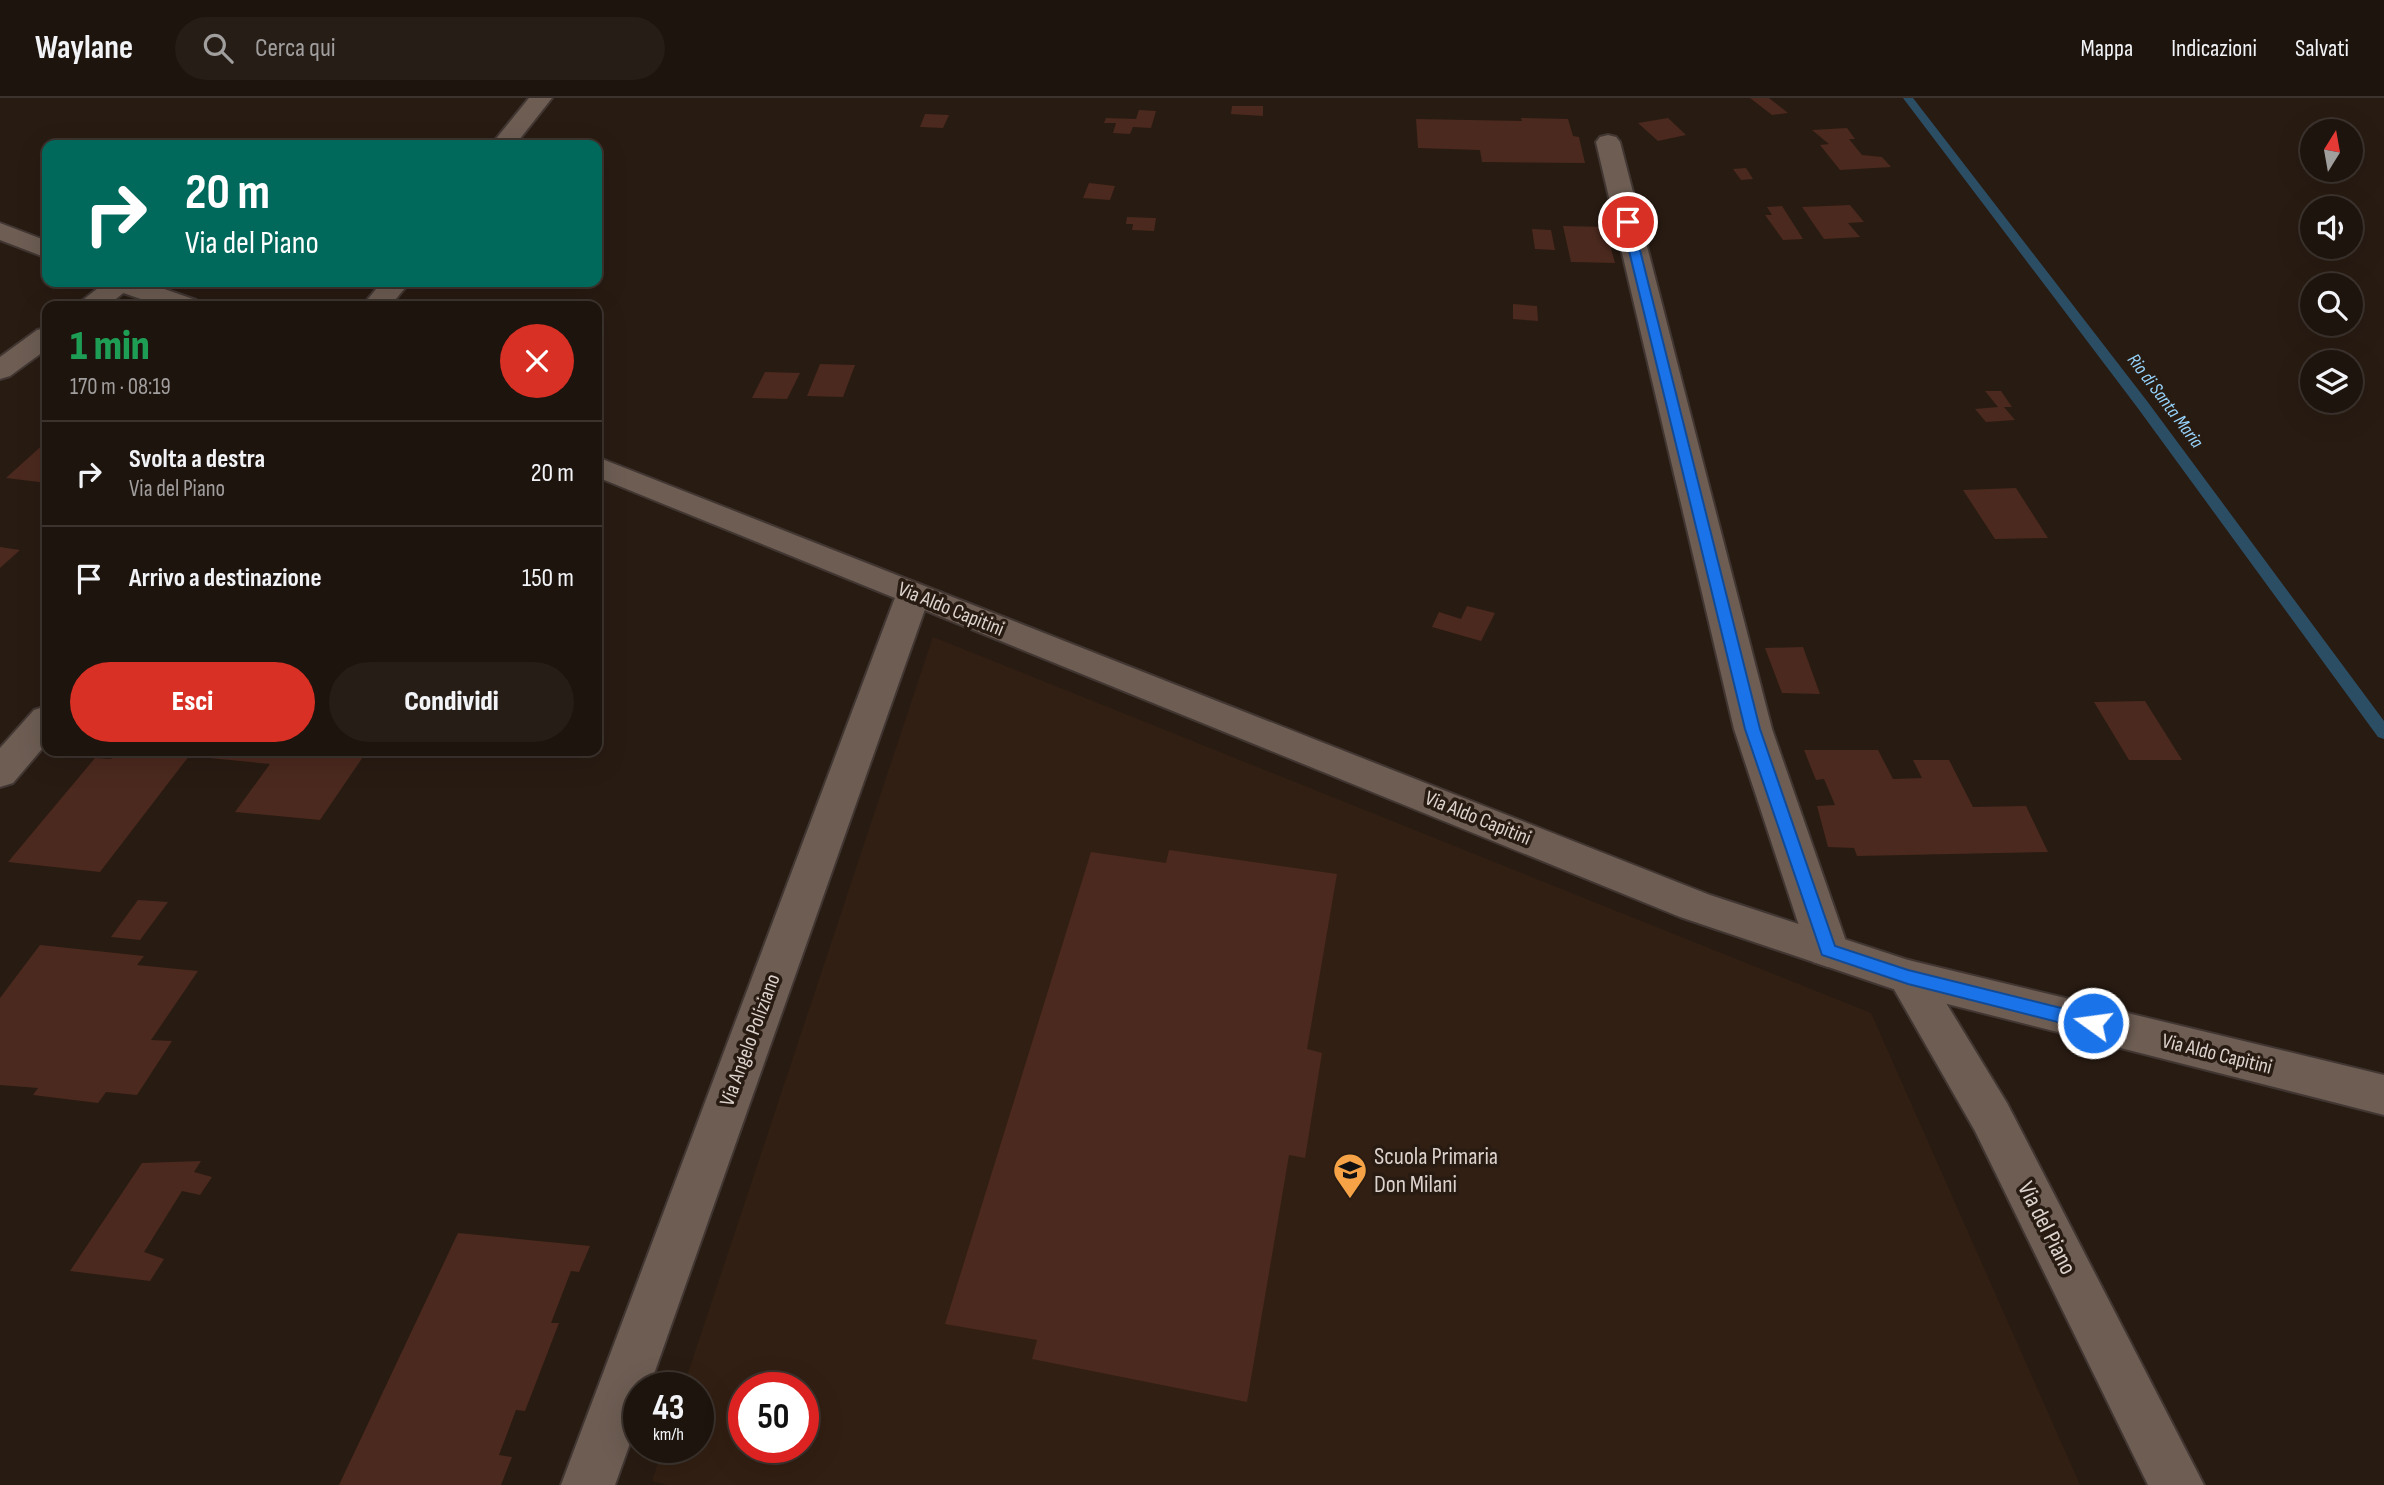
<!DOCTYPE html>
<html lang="it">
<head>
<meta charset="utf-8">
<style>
  body { margin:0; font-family:"Sofia Sans Condensed",sans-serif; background:#261d17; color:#f1f3f6; height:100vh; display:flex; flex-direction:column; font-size:26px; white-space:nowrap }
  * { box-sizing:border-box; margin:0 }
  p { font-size:23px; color:#a19e9e }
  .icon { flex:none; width:38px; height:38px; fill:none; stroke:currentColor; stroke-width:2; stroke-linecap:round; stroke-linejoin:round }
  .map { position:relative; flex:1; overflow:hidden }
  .drawer { position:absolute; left:42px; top:203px; width:560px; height:455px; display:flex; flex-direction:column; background:#1e140e; border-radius:14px; box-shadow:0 7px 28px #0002,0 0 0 2px #3c332e }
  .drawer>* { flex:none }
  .hud { position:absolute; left:42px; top:42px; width:560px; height:147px; border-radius:14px; box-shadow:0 7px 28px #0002,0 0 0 2px #3c332e; background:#00695c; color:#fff; overflow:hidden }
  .needle { width:46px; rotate:11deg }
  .buttons { position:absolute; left:2300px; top:21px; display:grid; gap:14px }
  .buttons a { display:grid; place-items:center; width:63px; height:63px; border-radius:50%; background:#1e140e; box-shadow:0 7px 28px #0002,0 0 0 2px #3c332e; font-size:35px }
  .speed { position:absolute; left:623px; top:1274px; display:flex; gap:14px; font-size:35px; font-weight:700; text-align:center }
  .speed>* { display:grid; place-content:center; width:91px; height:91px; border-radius:50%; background:#1e140e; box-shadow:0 7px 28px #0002,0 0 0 2px #3c332e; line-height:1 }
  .speed small { font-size:18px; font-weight:400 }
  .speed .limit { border:10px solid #d22; background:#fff; color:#111 }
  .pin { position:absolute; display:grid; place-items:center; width:60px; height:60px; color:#fff; margin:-30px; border:4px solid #fff; border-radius:50%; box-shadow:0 2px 7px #0007 }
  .me { position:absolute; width:77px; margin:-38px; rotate:284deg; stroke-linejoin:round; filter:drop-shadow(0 0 5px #0008) }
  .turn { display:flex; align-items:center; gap:24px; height:147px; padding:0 28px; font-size:32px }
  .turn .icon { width:91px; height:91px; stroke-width:2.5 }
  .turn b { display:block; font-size:49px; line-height:60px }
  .round { display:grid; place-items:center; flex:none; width:74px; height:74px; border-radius:37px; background:#261d17 }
  .headline { display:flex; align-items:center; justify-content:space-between; height:119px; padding:0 28px }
  h1 { font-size:42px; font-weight:800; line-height:52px; color:#1e9e55 }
  .button { display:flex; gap:14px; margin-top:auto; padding:14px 28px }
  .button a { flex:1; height:80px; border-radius:42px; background:#d93025; color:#fff; font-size:28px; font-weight:800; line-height:80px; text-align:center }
  .button a+a { background:#261d17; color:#f1f3f6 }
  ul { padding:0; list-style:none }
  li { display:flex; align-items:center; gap:21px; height:105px; padding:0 28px; border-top:2px solid #3c332e }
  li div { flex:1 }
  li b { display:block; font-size:26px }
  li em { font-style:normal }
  header { display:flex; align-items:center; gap:42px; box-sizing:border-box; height:98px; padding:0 35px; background:#1e140e; border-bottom:2px solid #3c332e }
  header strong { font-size:33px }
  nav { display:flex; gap:38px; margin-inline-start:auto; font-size:24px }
  .search { width:490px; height:63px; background:#261d17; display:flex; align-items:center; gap:18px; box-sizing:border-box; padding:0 24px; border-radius:38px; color:#a19e9e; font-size:26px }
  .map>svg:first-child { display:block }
  .built { fill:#321f13; fill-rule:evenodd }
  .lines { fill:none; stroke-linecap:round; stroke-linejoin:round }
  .stream { fill:#2c4e65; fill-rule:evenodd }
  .building { fill:#4b291e }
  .minor-casing { stroke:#413632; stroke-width:4 }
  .secondary-casing { stroke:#413632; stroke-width:4 }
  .minor { fill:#6d5d53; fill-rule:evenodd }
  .secondary { fill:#6d5d53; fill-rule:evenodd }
  .route { fill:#1a73e8; stroke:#114b97; stroke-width:2 }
  .labels { text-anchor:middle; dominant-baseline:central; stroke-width:7; stroke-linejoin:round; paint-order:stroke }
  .far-water-label { font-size:19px; font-style:italic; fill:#97d4fd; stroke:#281b12 }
  .street-label { font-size:21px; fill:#ddd3ce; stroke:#281b12 }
  .near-poi-label { font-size:24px; fill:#ddd3ce; stroke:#281b12; text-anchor:start }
  .near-street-label { font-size:24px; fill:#ddd3ce; stroke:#281b12 }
</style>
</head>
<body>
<header>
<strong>Waylane</strong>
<div class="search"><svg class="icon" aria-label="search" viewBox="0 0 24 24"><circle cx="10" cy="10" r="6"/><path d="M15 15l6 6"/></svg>Cerca qui</div>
<nav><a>Mappa</a><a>Indicazioni</a><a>Salvati</a></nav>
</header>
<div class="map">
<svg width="2384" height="1387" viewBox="0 0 2384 1387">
  <rect width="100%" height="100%" fill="#281b12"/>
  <!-- built -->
  <path class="built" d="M933,539L1871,915L2080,1387H668L652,1383L663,1349H698V1290H683ZM744,1290H803V1349H744Z"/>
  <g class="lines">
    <!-- stream -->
    <path class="stream" d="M1903,0H1913L2147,303L2384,623V641L2378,639L2137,309Z"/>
  </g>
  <!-- building -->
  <g class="building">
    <path d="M1750,0H1769L1788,15L1772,17Z"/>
    <path d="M1232,8H1263V18L1231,16Z"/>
    <path d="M1139,12L1156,13L1151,30L1133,29L1130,36L1113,35L1116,25H1104L1106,20L1136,21Z"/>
    <path d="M925,16L949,17L943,30L920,29Z"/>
    <path d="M1521,20L1568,21L1573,38L1579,39L1585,65L1482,64L1480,52L1418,50L1416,21L1522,23Z"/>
    <path d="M1668,20L1686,37L1658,43L1638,25Z"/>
    <path d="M1847,30L1855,41H1849L1862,57L1882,59L1891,69L1840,72L1820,47L1829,46L1812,32Z"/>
    <path d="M1746,70L1753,81L1741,82L1733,71Z"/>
    <path d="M1089,85L1115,88L1110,102L1083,100Z"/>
    <path d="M1850,107L1864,124L1848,125L1860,139L1824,141L1802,109Z"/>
    <path d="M1782,108L1803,141L1783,142L1765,117H1772L1767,109Z"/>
    <path d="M1127,119L1156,120L1154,133L1132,132L1133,126H1126Z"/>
    <path d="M1563,128L1605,129L1615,165L1571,164Z"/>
    <path d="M1532,131L1551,132L1555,152L1535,151Z"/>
    <path d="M1513,206L1537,208L1538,223L1513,221Z"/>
    <path d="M820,266L855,267L843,299L807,298Z"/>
    <path d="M765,274L800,275L787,301L752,300Z"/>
    <path d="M1985,293H2001L2012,309H2004L2015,322L1986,324L1975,311L1998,309Z"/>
    <path d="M47,343V385L6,380Z"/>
    <path d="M2016,390L2048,440L1995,441L1963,392Z"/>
    <path d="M0,449L20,452L0,470Z"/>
    <path d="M1467,508L1495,515L1481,543L1432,529L1439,514L1461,521Z"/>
    <path d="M1803,549L1820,596L1782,595L1765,550Z"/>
    <path d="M2145,603L2182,662H2129L2094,604Z"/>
    <path d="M1804,652H1878L1893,681L1922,680L1913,662H1949L1973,709L2026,708L2048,754L1857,758L1854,750L1828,749L1817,708L1835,707L1824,681L1816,682Z"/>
    <path d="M118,653H367L320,722L235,714L270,666L189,658L100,774L8,764L95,660L111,661Z"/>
    <path d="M1169,752L1337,776L1307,951L1322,955L1305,1060L1289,1057L1247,1304L1032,1261L1037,1242L945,1226L1091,754L1166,765Z"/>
    <path d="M138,802L168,804L140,842L111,839Z"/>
    <path d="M40,847L144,858L137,867L198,873L151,942L172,943L137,997L106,994L98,1005L33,997L38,990L0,987V900Z"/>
    <path d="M201,1063L194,1074L212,1079L200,1097L182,1093L144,1154L164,1161L150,1183L70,1173L142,1065Z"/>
    <path d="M458,1135L590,1148L579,1174L571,1173L551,1225H559L525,1313L516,1312L499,1357L512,1359L501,1387H339Z"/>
  </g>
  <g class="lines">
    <!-- minor casing -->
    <g class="minor-casing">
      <g id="minor">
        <path d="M529,0H552L515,47H491Z"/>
        <path d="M1608,37L1616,39L1620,44L1772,631L1849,852L1843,864L1828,869L1813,864L1807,852L1734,631L1596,44L1600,39Z"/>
        <path d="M106,184L136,185L107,208H75Z"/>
        <path d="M382,184H410L390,208H362Z"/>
        <path d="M47,230V251L10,278L0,281V259L37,232Z"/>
        <path d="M913,486L925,489L930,497L649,1290H639V1320L615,1387H561L896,497L901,489Z"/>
        <path d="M47,608V645L13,685L0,689V650L34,612Z"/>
        <path d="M1908,862L1923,867L2007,1005L2204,1387H2148L1975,1033L1887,879L1893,867Z"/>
      </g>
    </g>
    <!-- secondary casing -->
    <g class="secondary-casing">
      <g id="secondary">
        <path d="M0,125L47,143V160L0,142Z"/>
        <path d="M106,184H144L196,202L200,208H161L109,190Z"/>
        <path d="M597,359L1710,797L1908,862L2384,977V1017L1908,896L1680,819L597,379Z"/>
      </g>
    </g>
    <!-- minor -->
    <use href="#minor" class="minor"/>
    <!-- secondary -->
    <use href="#secondary" class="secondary"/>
  </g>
  <!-- route -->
  <path class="route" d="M1628,121L1633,124L1760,631L1835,848L1908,872L2093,918L2099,920L2102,925L2099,930L2093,933L1908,886L1822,857L1745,631L1622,124Z"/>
  <!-- icons -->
  <defs>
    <g id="school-pin" transform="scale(1.75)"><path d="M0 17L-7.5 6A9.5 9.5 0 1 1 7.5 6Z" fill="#f5a346" stroke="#281b12"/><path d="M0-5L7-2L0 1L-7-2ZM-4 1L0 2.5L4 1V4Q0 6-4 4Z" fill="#111"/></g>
  </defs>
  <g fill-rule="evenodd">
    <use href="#school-pin" x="1350" y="1072"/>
  </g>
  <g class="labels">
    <!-- far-water labels -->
    <g class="far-water-label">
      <text transform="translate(2165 303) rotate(53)">Rio di Santa Maria</text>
    </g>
    <!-- street labels -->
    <g class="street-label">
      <text transform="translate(951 511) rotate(22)">Via Aldo Capitini</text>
      <text transform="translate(1478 720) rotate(22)">Via Aldo Capitini</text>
      <text transform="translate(750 942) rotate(-70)">Via Angelo Poliziano</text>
      <text transform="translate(2217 956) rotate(14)">Via Aldo Capitini</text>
    </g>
    <!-- near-poi labels -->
    <g class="near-poi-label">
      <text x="1374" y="1058">Scuola Primaria<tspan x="1374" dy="28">Don Milani</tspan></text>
    </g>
    <!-- near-street labels -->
    <g class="near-street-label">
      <text transform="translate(2047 1130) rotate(63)">Via del Piano</text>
    </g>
  </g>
</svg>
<div class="buttons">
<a><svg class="needle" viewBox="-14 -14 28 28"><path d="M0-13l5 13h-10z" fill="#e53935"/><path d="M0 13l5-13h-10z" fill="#a19e9e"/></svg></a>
<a><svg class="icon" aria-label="sound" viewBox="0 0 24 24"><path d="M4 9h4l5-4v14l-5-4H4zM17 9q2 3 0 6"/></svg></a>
<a><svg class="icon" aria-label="search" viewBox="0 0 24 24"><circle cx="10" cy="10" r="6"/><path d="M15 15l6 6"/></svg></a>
<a><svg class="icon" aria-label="layers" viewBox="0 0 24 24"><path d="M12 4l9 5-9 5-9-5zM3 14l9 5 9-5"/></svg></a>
</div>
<div class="speed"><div>43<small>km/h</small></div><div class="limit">50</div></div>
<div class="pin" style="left:1628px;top:124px;background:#d93025"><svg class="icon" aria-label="arrive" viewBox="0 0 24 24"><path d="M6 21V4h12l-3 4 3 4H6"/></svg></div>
<svg class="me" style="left:2093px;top:925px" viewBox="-20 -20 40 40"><circle r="17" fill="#1a73e8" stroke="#fff" stroke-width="3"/><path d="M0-11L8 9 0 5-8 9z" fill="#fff"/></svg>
<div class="hud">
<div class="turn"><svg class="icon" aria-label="right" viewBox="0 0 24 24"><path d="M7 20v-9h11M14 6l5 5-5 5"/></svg><div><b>20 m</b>Via del Piano</div></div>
</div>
<section class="drawer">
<div class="headline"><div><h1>1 min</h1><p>170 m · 08:19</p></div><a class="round" style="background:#d93025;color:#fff"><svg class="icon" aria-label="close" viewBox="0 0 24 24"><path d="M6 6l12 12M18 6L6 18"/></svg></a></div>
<ul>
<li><svg class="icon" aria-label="right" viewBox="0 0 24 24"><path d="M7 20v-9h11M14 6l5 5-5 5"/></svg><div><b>Svolta a destra</b><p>Via del Piano</p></div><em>20 m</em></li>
<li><svg class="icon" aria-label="arrive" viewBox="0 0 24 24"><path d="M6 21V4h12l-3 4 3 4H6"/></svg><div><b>Arrivo a destinazione</b></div><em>150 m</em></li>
</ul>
<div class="button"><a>Esci</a><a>Condividi</a></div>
</section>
</div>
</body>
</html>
